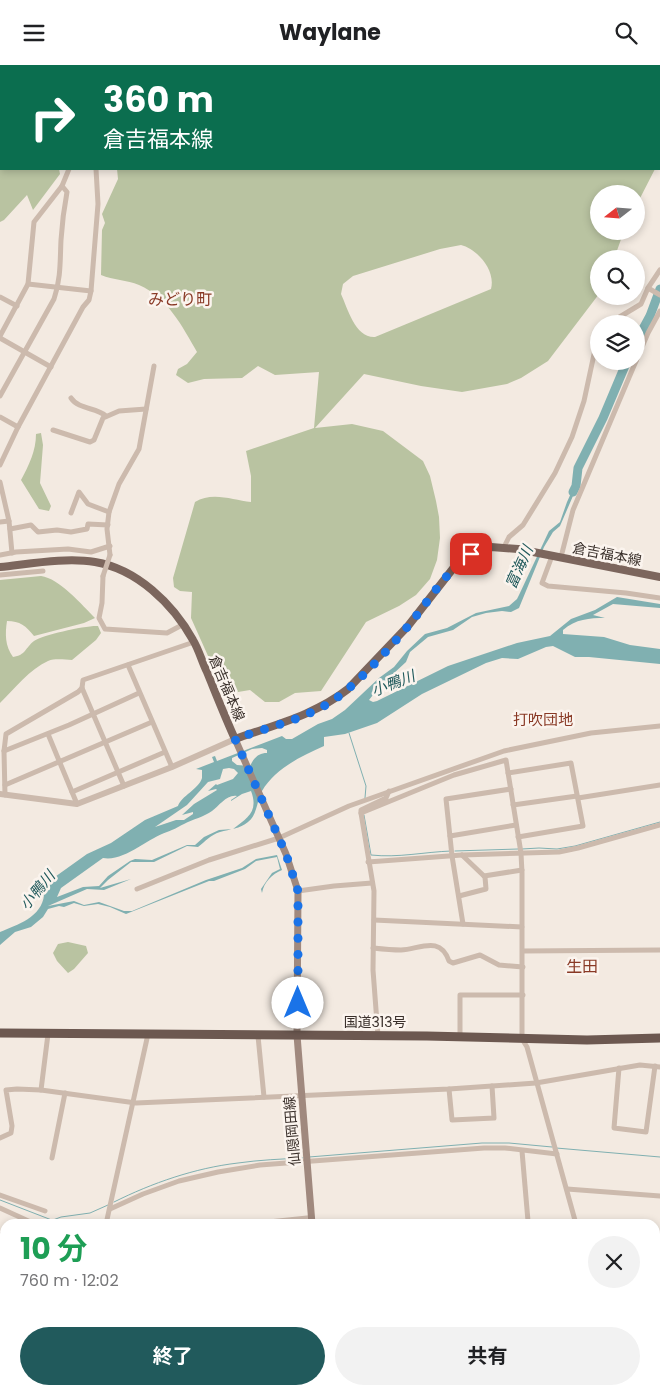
<!DOCTYPE html>
<html lang="ja">
<head>
<meta charset="utf-8">
<style>
  body { margin:0; font-family:Poppins,"Noto Sans JP",sans-serif; background:#f2f2f2; color:#202124; height:100vh; display:flex; flex-direction:column; font-size:19px; white-space:nowrap }
  * { box-sizing:border-box; margin:0 }
  p { font-size:16px; color:#757577 }
  .icon { flex:none; width:28px; height:28px; fill:none; stroke:currentColor; stroke-width:2; stroke-linecap:round; stroke-linejoin:round }
  .map { position:relative; flex:1; overflow:hidden }
  .sheet { position:absolute; left:0px; top:1154px; width:660px; height:176px; display:flex; flex-direction:column; background:#fff; border-radius:15px 15px 0 0; box-shadow:0 2px 8px #0003 }
  .sheet>* { flex:none }
  .hud { position:absolute; left:0px; top:0px; width:660px; height:105px; box-shadow:0 2px 8px #0003; background:#0b6e4f; color:#fff; overflow:hidden }
  .needle { width:32px; rotate:253deg }
  .tools { position:absolute; left:590px; top:120px; display:grid; gap:10px }
  .tools a { display:grid; place-items:center; width:55px; height:55px; border-radius:50%; background:#fff; box-shadow:0 2px 8px #0003; font-size:25px }
  .pin { position:absolute; display:grid; place-items:center; width:42px; height:42px; color:#fff; margin:-21px; border-radius:10px; box-shadow:0 2px 8px #0006 }
  .me { position:absolute; width:55px; margin:-28px; rotate:0deg; stroke-linejoin:round; filter:drop-shadow(0 0 4px #0008) }
  .turn { display:flex; align-items:center; gap:18px; height:105px; padding:0 20px; font-size:22px }
  .turn .icon { width:65px; height:65px; stroke-width:2.5 }
  .turn b { display:block; font-size:35px; line-height:42px }
  .round { display:grid; place-items:center; flex:none; width:52px; height:52px; border-radius:26px; background:#f2f2f2 }
  .summary { display:flex; align-items:center; justify-content:space-between; height:85px; padding:0 20px }
  h1 { font-size:30px; font-weight:700; line-height:38px; color:#1e9e55 }
  .button { display:flex; gap:10px; margin-top:auto; padding:10px 20px }
  .button a { flex:1; height:58px; border-radius:30px; background:#215a5c; color:#fff; font-size:20px; font-weight:700; line-height:58px; text-align:center }
  .button a+a { background:#f2f2f2; color:#202124 }
  header { display:flex; justify-content:space-between; align-items:center; height:65px; padding:0 20px; background:#fff; font-size:22px; font-weight:700 }
  .map>svg:first-child { display:block }
  .green { fill:#b9c3a1; fill-rule:evenodd }
  .water { fill:#80b0b1; fill-rule:evenodd }
  .lines { fill:none; stroke-linecap:round; stroke-linejoin:round }
  .stream { stroke:#80b0b1; stroke-width:1 }
  .river { stroke:#80b0b1; stroke-width:9 }
  .minor { stroke:#ccbaad; stroke-width:5 }
  .tertiary { stroke:#ccbaad; stroke-width:6 }
  .secondary { stroke:#a0897e; stroke-width:7 }
  .primary { stroke:#7c665d; stroke-width:8 }
  .trunk { stroke:#6c5850; stroke-width:9 }
  .minor-bridge { stroke:#ccbaad; stroke-width:5 }
  .route { stroke:#1a73e8; stroke-width:9; stroke-dasharray:0 16.2 }
  .labels { text-anchor:middle; dominant-baseline:central; stroke-width:5; stroke-linejoin:round; paint-order:stroke }
  .street-label { font-size:14px; fill:#3a302b; stroke:#fbf4ee }
  .water-label { font-size:15px; font-style:italic; fill:#215a5c; stroke:#fbf4ee }
  .neighbourhood-label { font-size:15px; fill:#893925; stroke:#fbf4ee }
  .quarter-label { font-size:16px; fill:#893925; stroke:#fbf4ee }
</style>
</head>
<body>
<header><svg class="icon" aria-label="menu" viewBox="0 0 24 24"><path d="M4 6h16M4 12h16M4 18h16"/></svg>Waylane<svg class="icon" aria-label="search" viewBox="0 0 24 24"><circle cx="10" cy="10" r="6"/><path d="M15 15l6 6"/></svg></header>
<div class="map">
<svg width="660" height="1329" viewBox="0 0 660 1329">
  <rect width="100%" height="100%" fill="#f3eae1"/>
  <!-- green -->
  <g class="green">
    <path d="M0,0L24,1H1V104H59L60,109L33,145L27,130L4,155L0,157Z"/>
    <path d="M136,0H579L135,1Z"/>
    <path d="M117,104H655L636,141V129H599V166H624L614,194H599V229L548,296L521,313L507,319L462,327L421,321L364,309L315,363L352,359L383,366L423,396L430,411L436,436L439,452L440,473L437,495L430,514L416,530L399,541L366,557L321,626L295,628L279,637H265L250,625L238,627L226,631L191,553L192,527L180,526L174,522L173,513L195,437C212,426 233,435 251,437V411L246,386L314,363L319,307L275,310L258,301L242,313L204,314L188,318L176,310L178,304L187,299L197,287C182,261 168,233 139,220C127,215 113,215 101,210L102,165L105,158L102,149L118,114ZM461,180C477,184 496,205 491,224L375,272C355,273 348,244 341,229L343,219L353,211L440,184Z"/>
    <path d="M41,368L43,380L40,418L51,441L49,446L39,444L21,415C29,400 36,386 36,369Z"/>
    <path d="M41,511C59,513 83,541 95,553L84,558L34,571C26,561 20,556 7,556C5,569 5,581 13,592C26,590 25,583 34,576C42,570 87,560 98,561L101,568L96,575L72,595C65,595 56,593 48,596C30,604 14,624 0,638V515Z"/>
    <path d="M68,877L86,881L88,888L74,904L68,908L57,896L53,888L58,879Z"/>
  </g>
  <!-- water -->
  <path class="water" d="M576,417H579L560,461L553,467L544,482L519,543L511,547L502,546L486,548L472,552L453,565L428,572L410,587L406,597L380,621L369,635L373,637L377,636L448,601L517,578L550,571L571,554L595,545L617,532L660,539V543L613,539L593,550L605,553C589,553 576,554 563,565V569L604,572L630,580L660,584V599L589,592H575L553,581L546,582L518,594L502,593L486,598L422,629L377,658L345,669L324,672V681C301,691 275,704 262,726C257,735 257,751 248,757C240,764 230,764 220,767C210,770 205,777 198,782L187,781L154,797H131L108,815L100,823L131,814L104,825L87,824L48,841L74,836L84,840L99,837L124,846H132L206,815L242,803L256,794L277,790L282,805C272,809 264,817 262,828L261,824L272,808L280,804L277,792L256,796L245,804L214,816H209L126,849L110,842L98,839L84,841L74,838L64,842L59,841L48,844L43,852L31,862L15,867L0,880V867C17,860 42,852 44,830L33,834L42,828L41,826L37,825L38,824L87,789L111,778L145,755L178,741C181,731 199,724 202,713C202,711 202,708 202,705L196,704L214,697L212,692L215,691L217,696L282,671L286,674H292L318,659L332,654L345,645L379,613L394,602L407,586L425,569L447,563L476,548L509,541L517,534L519,530L549,466L560,457L567,437ZM262,683L267,685V688C258,688 254,693 250,701L237,700L232,696V693L252,684ZM229,703L234,704L238,708L233,714L217,720L216,719L208,726L216,724L217,725L194,739L182,750L193,747V749L184,755H176L155,762L187,740L208,717L220,714L223,704ZM251,726C259,747 247,753 233,764L219,765L204,772L195,780H187L152,795L135,794L130,796L108,811L99,821L83,822L57,832L61,823L103,793C124,797 148,773 167,767C175,764 176,763 184,759C193,754 204,752 212,746C219,741 227,729 237,731L231,735V736L242,729Z"/>
  <g class="lines">
    <!-- stream -->
    <g class="stream">
      <path d="M114,0V1"/>
      <path d="M349,668L366,721L365,733"/>
      <path d="M364,750L371,790C398,793 424,787 451,786"/>
      <path d="M522,784L539,783L557,784L575,781L660,757"/>
      <path d="M455,786L518,784"/>
      <path d="M556,1083L660,1092"/>
      <path d="M309,1092L482,1078H509L552,1082"/>
      <path d="M0,1135L62,1159"/>
      <path d="M114,1137C152,1118 195,1103 238,1098C259,1095 281,1094 303,1093"/>
      <path d="M53,1155L61,1152L90,1148L108,1140"/>
      <path d="M483,1325L495,1329"/>
    </g>
    <!-- river -->
    <g class="river">
      <path d="M636,277L650,251L660,224"/>
      <path d="M573,427L576,421L578,403L603,353L627,296"/>
    </g>
    <!-- minor -->
    <g class="minor">
      <path d="M107,1V0"/>
      <path d="M28,219L91,226"/>
      <path d="M648,223L660,230"/>
      <path d="M0,232L17,241"/>
      <path d="M608,259L641,239L648,223L660,205"/>
      <path d="M0,271L28,219L34,157L62,121L69,104"/>
      <path d="M0,273L51,302"/>
      <path d="M636,296L648,268L660,246"/>
      <path d="M0,331L54,234C61,214 60,195 61,175C62,159 64,143 67,127L62,121"/>
      <path d="M71,333C79,345 96,342 106,351"/>
      <path d="M0,352L18,362"/>
      <path d="M53,365L90,377L94,375L103,353L119,346L146,344"/>
      <path d="M0,400L18,362L83,242L89,235L91,226L98,139L96,104"/>
      <path d="M0,417L9,456L12,488"/>
      <path d="M71,448L79,427L88,439L109,447"/>
      <path d="M0,457L9,456"/>
      <path d="M10,464L31,460L38,467L57,465L71,467L87,464L88,459L108,460"/>
      <path d="M504,482L509,472L523,460L555,408L572,372L584,336L596,280L599,273"/>
      <path d="M0,490L16,487L68,484L91,487L110,481"/>
      <path d="M110,490L107,464L109,447L119,419L139,384L154,301"/>
      <path d="M552,491L542,518L548,521L626,528L660,533"/>
      <path d="M561,492L573,445L636,296"/>
      <path d="M0,510L43,506"/>
      <path d="M103,511L102,538L99,553L105,564L167,568L182,560"/>
      <path d="M128,600L172,702"/>
      <path d="M82,623L124,721"/>
      <path d="M48,669L77,739"/>
      <path d="M4,686L69,660L139,628"/>
      <path d="M508,708L571,698L583,761L518,772"/>
      <path d="M5,720L152,657"/>
      <path d="M389,726L386,733L361,745V748L454,710L506,695L521,788L522,808V974L527,982L576,1159"/>
      <path d="M72,727L165,687"/>
      <path d="M5,730L4,686L6,669L78,627L82,623L83,615L194,577"/>
      <path d="M578,733L660,720"/>
      <path d="M513,740L577,731"/>
      <path d="M361,748L374,826L373,905L378,971"/>
      <path d="M450,771L516,760"/>
      <path d="M368,797L462,790L559,787L578,783L660,760"/>
      <path d="M484,811L522,805"/>
      <path d="M137,824L209,795L279,773L349,741L504,686L591,668L660,661"/>
      <path d="M298,826L334,821L372,818"/>
      <path d="M459,831L486,824L485,812L462,790"/>
      <path d="M374,855L522,862"/>
      <path d="M463,859L452,791L446,734L511,724"/>
      <path d="M373,883C382,884 392,885 401,885C420,884 440,870 449,896L453,898L480,890L499,900L523,902"/>
      <path d="M523,886L660,885"/>
      <path d="M258,971L264,1032"/>
      <path d="M460,972V930H523"/>
      <path d="M619,1003L614,1063L646,1067L655,1001"/>
      <path d="M449,1024L452,1055L494,1053L492,1021"/>
      <path d="M41,1025L48,969"/>
      <path d="M0,1073L11,1068L12,1061L6,1025L17,1024L41,1025L136,1038L449,1024L536,1018L640,1000L660,1002"/>
      <path d="M522,1086L528,1156"/>
      <path d="M52,1093L65,1028"/>
      <path d="M567,1124L660,1131"/>
      <path d="M0,1130L45,1146"/>
      <path d="M0,1143L35,1159"/>
      <path d="M110,1144L143,1129L179,1116L218,1107L260,1100L484,1083H505L557,1089"/>
      <path d="M106,1159L148,969"/>
      <path d="M0,1170L5,1168"/>
      <path d="M655,1225L660,1226"/>
      <path d="M0,1246L5,1245"/>
      <path d="M0,1276L5,1274"/>
      <path d="M655,1319L660,1320"/>
      <path d="M159,1325L194,1329"/>
      <path d="M458,1325L466,1329"/>
      <path d="M604,1325V1329"/>
      <path d="M266,1329V1325"/>
      <path d="M450,1329L452,1325"/>
      <path d="M474,1329V1325"/>
    </g>
    <!-- tertiary -->
    <g class="tertiary">
      <path d="M0,729L77,739L172,702L235,674"/>
      <path d="M254,1159L312,1153"/>
      <path d="M0,1221L5,1220"/>
    </g>
    <!-- secondary -->
    <g class="secondary">
      <path d="M235,674L286,789L298,826L297,970L312,1159"/>
      <path d="M0,1311L5,1312"/>
      <path d="M138,1325L142,1329"/>
      <path d="M335,1325L336,1329"/>
    </g>
    <!-- primary -->
    <path class="primary" d="M0,502C29,499 66,492 95,497C137,504 173,539 193,575C199,585 202,597 207,607C216,629 225,652 235,674C274,660 315,650 348,624L408,561L455,501L471,489L480,485L491,482L518,484L660,512"/>
    <!-- trunk -->
    <path class="trunk" d="M0,968L427,971L587,975L660,973"/>
    <!-- minor-bridge -->
    <path class="minor-bridge" d="M103,511L110,490"/>
  </g>
  <g class="lines">
    <!-- route -->
    <path class="route" d="M298,938V826L286,789L235,674C263,664 297,656 324,641C351,627 389,584 409,560C429,536 445,507 471,489"/>
  </g>
  <g class="labels">
    <!-- street labels -->
    <g class="street-label">
      <text transform="translate(607 489) rotate(11)">倉吉福本線</text>
      <text transform="translate(227 623) rotate(67)">倉吉福本線</text>
      <text x="375" y="957">国道313号</text>
      <text transform="translate(292 1066) rotate(-95)">仙隠岡田線</text>
    </g>
    <!-- water labels -->
    <g class="water-label">
      <text transform="translate(519 502) rotate(-66)">富海川</text>
      <text transform="translate(393 618) rotate(-21)">小鴨川</text>
      <text transform="translate(37 825) rotate(-50)">小鴨川</text>
    </g>
    <!-- neighbourhood labels -->
    <g class="neighbourhood-label">
      <text x="543" y="654">打吹団地</text>
    </g>
    <!-- quarter labels -->
    <g class="quarter-label">
      <text x="180" y="234">みどり町</text>
      <text x="582" y="901">生田</text>
    </g>
  </g>
</svg>
<div class="tools">
<a><svg class="needle" viewBox="-14 -14 28 28"><path d="M0-13l5 13h-10z" fill="#e53935"/><path d="M0 13l5-13h-10z" fill="#757577"/></svg></a>
<a><svg class="icon" aria-label="search" viewBox="0 0 24 24"><circle cx="10" cy="10" r="6"/><path d="M15 15l6 6"/></svg></a>
<a><svg class="icon" aria-label="layers" viewBox="0 0 24 24"><path d="M12 4l9 5-9 5-9-5zM3 14l9 5 9-5"/></svg></a>
</div>
<div class="pin" style="left:471px;top:489px;background:#d93025"><svg class="icon" aria-label="arrive" viewBox="0 0 24 24"><path d="M6 21V4h12l-3 4 3 4H6"/></svg></div>
<svg class="me" style="left:298px;top:938px" viewBox="-20 -20 40 40"><circle r="19" fill="#fff"/><path d="M0-13L10 11 0 6-10 11z" fill="#1a73e8"/></svg>
<div class="hud">
<div class="turn"><svg class="icon" aria-label="right" viewBox="0 0 24 24"><path d="M7 20v-9h11M14 6l5 5-5 5"/></svg><div><b>360 m</b>倉吉福本線</div></div>
</div>
<section class="sheet">
<div class="summary"><div><h1>10 分</h1><p>760 m · 12:02</p></div><a class="round"><svg class="icon" aria-label="close" viewBox="0 0 24 24"><path d="M6 6l12 12M18 6L6 18"/></svg></a></div>
<div class="button"><a>終了</a><a>共有</a></div>
</section>
</div>
</body>
</html>
